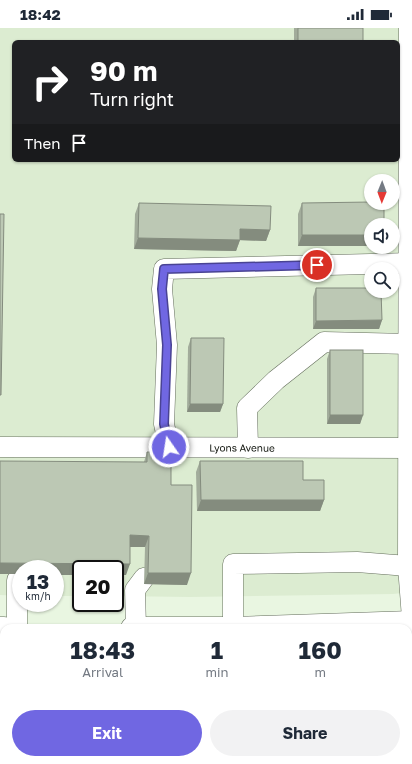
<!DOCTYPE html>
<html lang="en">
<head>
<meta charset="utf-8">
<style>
  body { margin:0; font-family:"Golos Text",sans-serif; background:#f2f2f3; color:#1f2937; height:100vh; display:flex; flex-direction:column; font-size:15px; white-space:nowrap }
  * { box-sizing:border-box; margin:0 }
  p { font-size:13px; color:#747a83 }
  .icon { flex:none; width:22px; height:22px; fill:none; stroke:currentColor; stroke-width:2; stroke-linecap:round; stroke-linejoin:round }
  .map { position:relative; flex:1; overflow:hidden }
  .drawer { position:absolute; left:0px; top:596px; width:412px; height:140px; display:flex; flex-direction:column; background:#fff; border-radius:12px 12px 0 0; box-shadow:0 1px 3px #0004 }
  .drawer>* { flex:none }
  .hud { position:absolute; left:12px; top:12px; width:388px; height:122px; border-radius:6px; box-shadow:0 1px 3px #0004; background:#202124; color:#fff; overflow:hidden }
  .needle { width:26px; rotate:181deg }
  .controls { position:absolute; left:364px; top:146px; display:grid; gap:8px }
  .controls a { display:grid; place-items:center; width:36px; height:36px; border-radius:50%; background:#fff; box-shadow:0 1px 3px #0004; font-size:20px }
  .speed { position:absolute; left:12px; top:532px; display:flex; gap:8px; font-size:20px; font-weight:700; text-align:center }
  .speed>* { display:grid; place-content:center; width:52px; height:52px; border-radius:50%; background:#fff; box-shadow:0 1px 3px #0004; line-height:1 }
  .speed small { font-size:10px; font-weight:400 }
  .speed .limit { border:2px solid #111; border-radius:6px; background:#fff; color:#111 }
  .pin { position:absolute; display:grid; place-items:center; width:34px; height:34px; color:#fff; margin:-17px; border:2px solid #fff; border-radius:50%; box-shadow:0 1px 4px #0007 }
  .me { position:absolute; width:44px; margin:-22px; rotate:347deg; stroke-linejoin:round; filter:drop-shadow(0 0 3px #0008) }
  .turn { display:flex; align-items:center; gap:14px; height:84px; padding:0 12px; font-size:18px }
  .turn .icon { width:52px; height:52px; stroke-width:2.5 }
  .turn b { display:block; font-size:28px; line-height:34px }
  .then { display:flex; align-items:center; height:38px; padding:0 12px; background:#0003; gap:8px; font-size:15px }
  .eta { display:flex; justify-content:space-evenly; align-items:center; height:68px; text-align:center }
  .eta b { font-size:24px; font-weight:700; line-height:28px }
  .primary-button { display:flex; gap:8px; margin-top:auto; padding:8px 12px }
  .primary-button a { flex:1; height:46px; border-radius:24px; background:#7067e2; color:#fff; font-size:16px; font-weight:700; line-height:46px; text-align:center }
  .primary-button a+a { background:#f2f2f3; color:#1f2937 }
  .status { display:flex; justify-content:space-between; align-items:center; height:28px; padding:0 20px; background:#fff; direction:ltr }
  .status svg { height:11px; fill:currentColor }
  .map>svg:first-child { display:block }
  .built { fill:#dcecd1; fill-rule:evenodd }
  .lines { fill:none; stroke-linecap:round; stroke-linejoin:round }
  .minor-casing { stroke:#646e5c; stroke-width:21 }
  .major-casing { stroke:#646e5c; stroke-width:23 }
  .highway-casing { stroke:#646e5c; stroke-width:23 }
  .minor { stroke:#fff; stroke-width:20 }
  .major { stroke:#fff; stroke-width:22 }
  .highway { stroke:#fff; stroke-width:22 }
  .wall { fill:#a2ac9b }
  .shaded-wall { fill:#848c7e }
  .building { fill:#bcc8b4; stroke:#848c7e }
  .route-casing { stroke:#494393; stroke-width:10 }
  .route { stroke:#7067e2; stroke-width:7 }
  .labels { text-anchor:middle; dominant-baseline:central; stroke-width:3; stroke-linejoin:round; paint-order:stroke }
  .street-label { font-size:10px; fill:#10140d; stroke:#fefefe }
</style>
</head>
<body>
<div class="status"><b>18:42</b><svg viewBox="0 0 49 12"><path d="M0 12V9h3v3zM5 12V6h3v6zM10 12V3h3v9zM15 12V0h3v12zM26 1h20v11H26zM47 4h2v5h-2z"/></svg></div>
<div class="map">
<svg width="412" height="736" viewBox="0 0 412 736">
  <rect width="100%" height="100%" fill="#e9f6e1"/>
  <!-- built -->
  <path class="built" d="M0,0H412V564L393,566L190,569L115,568V541H81V568H55V541H21V568L0,567ZM14,14H398V132H14ZM371,153H393V175H371ZM371,197H393V219H371ZM371,241H393V263H371Z"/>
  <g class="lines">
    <!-- minor casing -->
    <g class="minor-casing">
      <g id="minor">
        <path d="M409,0L408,538L412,590"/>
        <path id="s1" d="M0,419L412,420"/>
        <path d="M169,419L164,396L167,317L162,261L164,241L412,235"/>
        <path d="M248,420L247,380L276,352L324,314L409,316"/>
        <path d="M17,600V552"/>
        <path d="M136,600L135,562L144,550"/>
        <path d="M233,600V536L357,534L408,538"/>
      </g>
    </g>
    <!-- major casing -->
    <g class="major-casing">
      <g id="major">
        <path d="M0,600H4"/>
        <path d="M132,600H234L412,594"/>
      </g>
    </g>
    <!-- highway casing -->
    <g class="highway-casing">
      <g id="highway">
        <path d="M408,604H412"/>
        <path d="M0,632L4,633"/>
        <path d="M0,659L4,660"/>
        <path d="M408,669H412"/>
        <path d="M408,707H412"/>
        <path d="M0,708H4"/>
        <path d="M0,732L48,736"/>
      </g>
    </g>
    <!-- minor -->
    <use href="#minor" class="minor"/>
    <!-- major -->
    <use href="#major" class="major"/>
    <!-- highway -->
    <use href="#highway" class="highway"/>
  </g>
  <!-- wall -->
  <g class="wall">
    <rect x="294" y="0" width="69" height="14"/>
    <path d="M139,175L270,202L266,213L240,212L236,223L134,221L135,186Z"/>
    <path d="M302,175L371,197V218H298V186Z"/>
    <path d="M316,260L382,292L379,301H313V269Z"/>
    <path d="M191,310L223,376L220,384H187L188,319Z"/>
    <path d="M330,322L363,387L360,396H327V331Z"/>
    <path d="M147,424L171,457L187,557L144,556L145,519H130L126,547H115V541H81V547H55L144,434Z"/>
    <path d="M200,433L303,452L324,472L320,483H197L196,444Z"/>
  </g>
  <!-- shaded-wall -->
  <g class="shaded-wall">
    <path d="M240,201L270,202L266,213L236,212Z"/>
    <path d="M302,207H371V218H298Z"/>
    <path d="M138,210L240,212L236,223L134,221Z"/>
    <path d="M382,292L379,301H313L316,293Z"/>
    <path d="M190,376H223L220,384H187Z"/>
    <path d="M330,387H363L360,396H327Z"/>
    <path d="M201,472H324L320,483H197Z"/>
    <path d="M130,507L149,508L145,519H126Z"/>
    <path d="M0,535L130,536L126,547H115V541H81V547H55V541H21V546H0Z"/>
    <path d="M148,545H191L187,557L144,556Z"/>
  </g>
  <!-- building -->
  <g class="building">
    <rect x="298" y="0" width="65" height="14"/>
    <path d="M371,174V175H384V197H371V207H302V175Z"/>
    <path d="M139,175L271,178L270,202L240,201V212L138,210Z"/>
    <path d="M0,186H4L1,367H0Z"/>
    <path d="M316,260H371V263H381L382,292L316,293Z"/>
    <path d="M191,310H224L223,376H190Z"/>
    <rect x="330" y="322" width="33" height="65"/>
    <path d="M147,424H171V457H192L191,545H148L149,508L130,507V536L0,535V433L147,434Z"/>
    <path d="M200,433H303V452H324V472H201Z"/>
  </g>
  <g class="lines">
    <!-- route casing -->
    <g class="route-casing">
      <path id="route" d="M169,419L164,396L167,317L162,261L164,241L317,237"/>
    </g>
    <!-- route -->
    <use href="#route" class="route"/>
  </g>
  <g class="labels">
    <!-- street labels -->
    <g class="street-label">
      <text stroke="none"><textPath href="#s1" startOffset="242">Lyons Avenue</textPath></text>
    </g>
  </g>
</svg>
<div class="controls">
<a><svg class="needle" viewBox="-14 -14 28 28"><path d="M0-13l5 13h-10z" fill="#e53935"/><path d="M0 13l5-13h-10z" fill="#747a83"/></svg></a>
<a><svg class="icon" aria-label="sound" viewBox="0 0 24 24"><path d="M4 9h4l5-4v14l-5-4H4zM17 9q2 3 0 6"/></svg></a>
<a><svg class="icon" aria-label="search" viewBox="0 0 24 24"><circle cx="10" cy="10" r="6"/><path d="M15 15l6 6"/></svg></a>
</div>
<div class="speed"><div>13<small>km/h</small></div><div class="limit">20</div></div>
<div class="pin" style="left:317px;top:237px;background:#d93025"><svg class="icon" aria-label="arrive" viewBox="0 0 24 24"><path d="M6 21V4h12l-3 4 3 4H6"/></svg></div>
<svg class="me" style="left:169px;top:419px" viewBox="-20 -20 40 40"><circle r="17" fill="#7067e2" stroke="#fff" stroke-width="3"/><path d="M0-11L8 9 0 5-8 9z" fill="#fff"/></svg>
<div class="hud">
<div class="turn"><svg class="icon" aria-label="right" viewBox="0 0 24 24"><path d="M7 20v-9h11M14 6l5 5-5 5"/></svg><div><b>90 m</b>Turn right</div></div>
<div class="then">Then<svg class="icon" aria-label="arrive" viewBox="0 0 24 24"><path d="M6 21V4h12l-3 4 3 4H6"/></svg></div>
</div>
<section class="drawer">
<div class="eta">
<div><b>18:43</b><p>Arrival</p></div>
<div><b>1</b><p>min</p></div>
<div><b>160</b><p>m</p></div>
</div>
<div class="primary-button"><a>Exit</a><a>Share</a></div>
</section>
</div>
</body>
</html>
